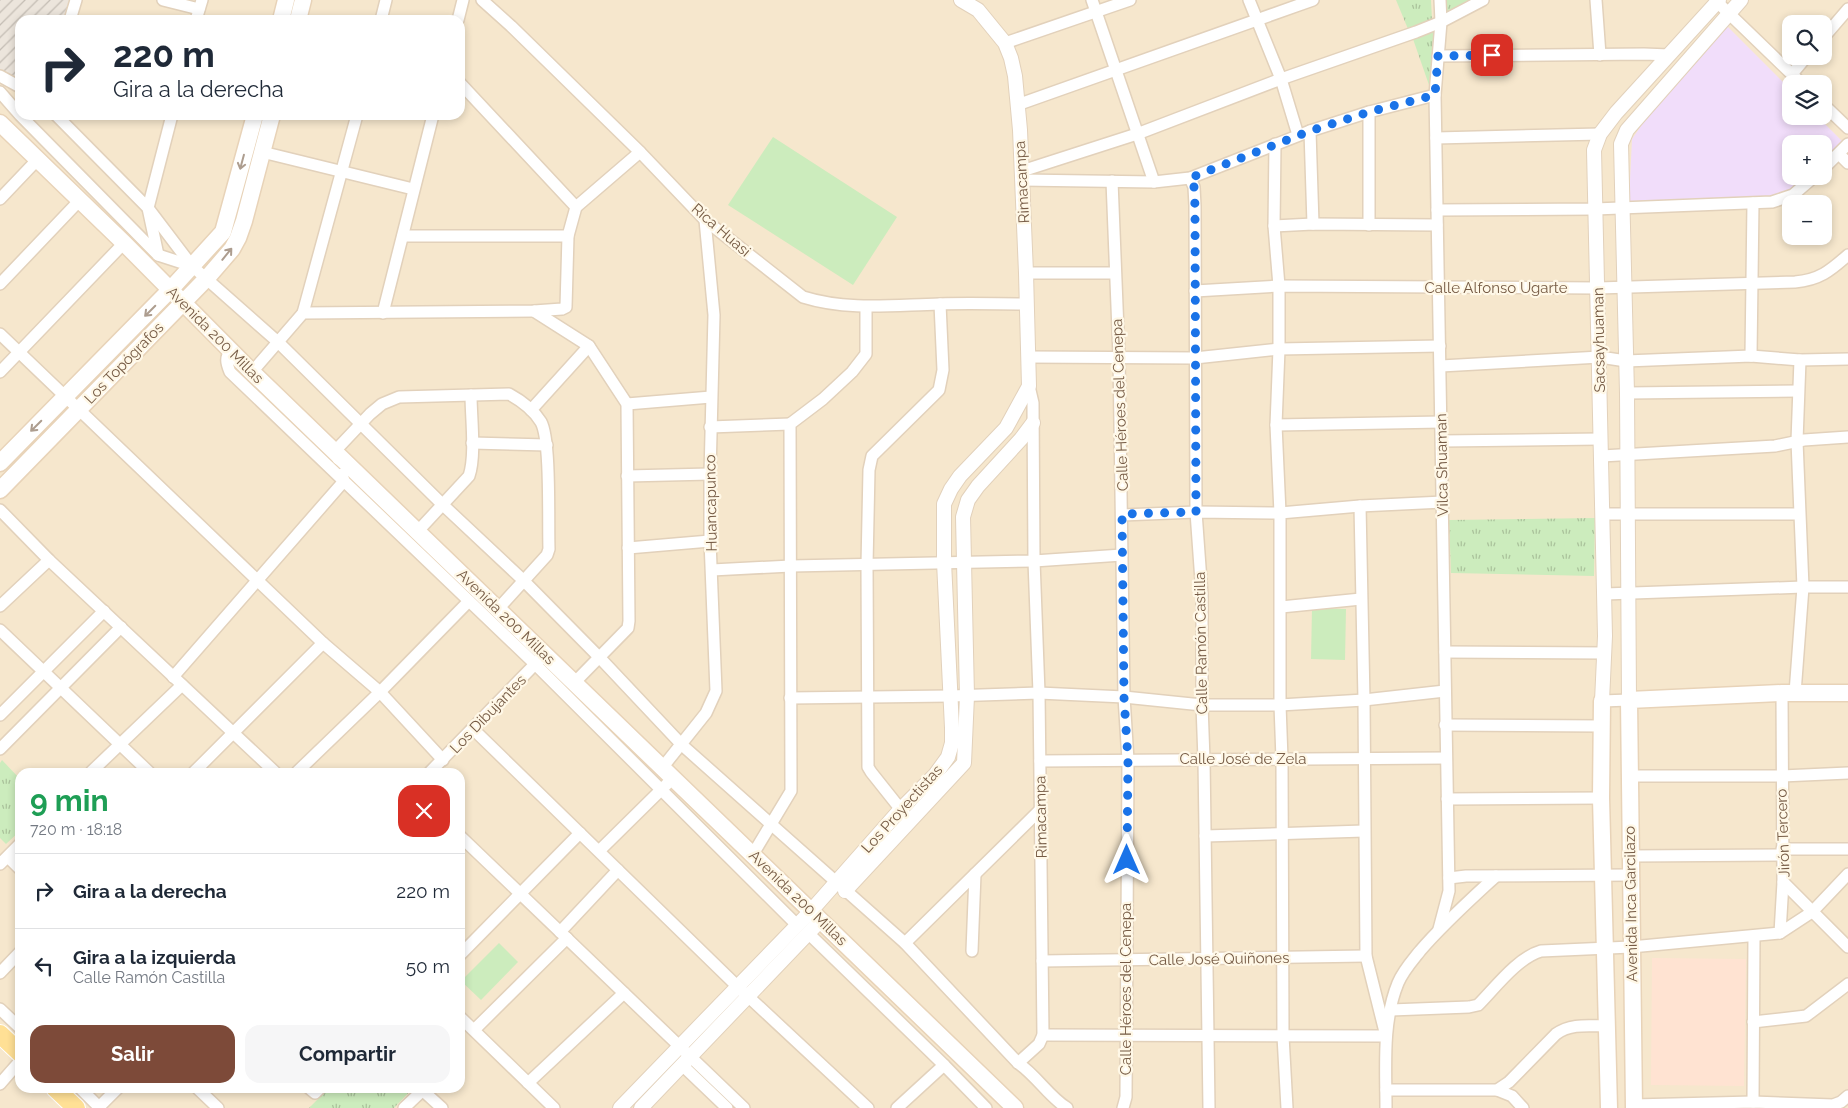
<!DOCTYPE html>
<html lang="es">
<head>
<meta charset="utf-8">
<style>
  body { margin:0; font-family:Raleway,sans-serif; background:#f6f6f7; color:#1f2937; height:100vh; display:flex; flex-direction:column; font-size:19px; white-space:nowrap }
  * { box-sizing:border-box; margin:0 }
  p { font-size:16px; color:#747a83 }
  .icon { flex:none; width:28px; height:28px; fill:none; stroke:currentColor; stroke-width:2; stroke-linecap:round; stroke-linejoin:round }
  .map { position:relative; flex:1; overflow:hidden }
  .sheet { position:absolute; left:15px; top:768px; width:450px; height:325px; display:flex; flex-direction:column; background:#fff; border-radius:15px; box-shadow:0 2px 8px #0003 }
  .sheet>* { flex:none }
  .top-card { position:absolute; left:15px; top:15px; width:450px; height:105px; border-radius:15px; box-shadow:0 2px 8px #0003; background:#fff; color:#1f2937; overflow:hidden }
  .fabs { position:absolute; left:1782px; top:15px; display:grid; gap:10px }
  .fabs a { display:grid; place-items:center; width:50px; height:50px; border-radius:10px; background:#fff; box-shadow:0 2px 8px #0003; font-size:25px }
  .pin { position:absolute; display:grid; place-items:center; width:42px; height:42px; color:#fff; margin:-21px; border-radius:10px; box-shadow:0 2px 8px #0006 }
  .me { position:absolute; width:55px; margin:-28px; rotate:0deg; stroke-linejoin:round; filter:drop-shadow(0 0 4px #0008) }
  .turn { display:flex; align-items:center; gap:18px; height:105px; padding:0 15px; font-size:22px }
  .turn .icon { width:65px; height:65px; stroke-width:2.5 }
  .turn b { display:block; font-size:35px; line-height:42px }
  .round { display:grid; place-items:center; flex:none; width:52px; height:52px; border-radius:15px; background:#f6f6f7 }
  .overview { display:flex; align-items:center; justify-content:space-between; height:85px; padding:0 15px }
  h1 { font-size:30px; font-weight:700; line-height:38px; color:#1e9e55 }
  .primary-button { display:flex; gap:10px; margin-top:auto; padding:10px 15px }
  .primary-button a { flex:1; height:58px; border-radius:15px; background:#7d4a39; color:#fff; font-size:20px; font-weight:700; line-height:58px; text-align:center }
  .primary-button a+a { background:#f6f6f7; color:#1f2937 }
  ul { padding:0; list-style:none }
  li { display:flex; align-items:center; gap:15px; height:75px; padding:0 15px; border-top:1px solid #e0e1e3 }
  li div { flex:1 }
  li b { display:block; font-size:19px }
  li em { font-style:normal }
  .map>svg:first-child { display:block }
  .residential { fill:#f6e7cd; fill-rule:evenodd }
  .commercial { fill:#ffe3d2 }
  .industrial { fill:url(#industrial-furrows) }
  .education { fill:#f1ddfa }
  .green { fill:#ccecbd }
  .park { fill:url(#park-tufts) }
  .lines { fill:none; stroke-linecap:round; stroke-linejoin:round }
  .minor-casing { stroke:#e2d1bb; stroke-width:14 }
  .tertiary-casing { stroke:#e2d1bb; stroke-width:16 }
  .secondary-casing { stroke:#e8d3b8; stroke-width:19 }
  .primary-casing { stroke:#fff; stroke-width:20 }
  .minor { stroke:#fff; stroke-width:11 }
  .tertiary { stroke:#fff; stroke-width:14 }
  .secondary { stroke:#fff; stroke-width:16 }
  .primary { stroke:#ffe095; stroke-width:18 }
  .oneway { stroke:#ad9d8f }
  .route { stroke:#1a73e8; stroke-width:9; stroke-dasharray:0 16.2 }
  .labels { text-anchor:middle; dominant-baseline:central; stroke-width:4.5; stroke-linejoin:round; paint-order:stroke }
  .street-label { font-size:15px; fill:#765b45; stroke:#fff8e7 }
</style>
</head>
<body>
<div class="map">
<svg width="1848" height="1108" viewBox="0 0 1848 1108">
  <defs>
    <pattern id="industrial-furrows" width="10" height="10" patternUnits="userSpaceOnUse" patternTransform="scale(1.25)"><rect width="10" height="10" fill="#ece5dc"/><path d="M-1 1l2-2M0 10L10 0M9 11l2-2" fill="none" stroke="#c4bdb4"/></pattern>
    <pattern id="park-tufts" width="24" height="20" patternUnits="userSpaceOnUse" patternTransform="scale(1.25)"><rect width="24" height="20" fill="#ccecbd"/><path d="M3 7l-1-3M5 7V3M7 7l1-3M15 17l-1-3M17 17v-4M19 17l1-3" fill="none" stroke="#aac29b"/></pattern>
  </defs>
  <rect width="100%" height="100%" fill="#fef5df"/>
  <!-- residential -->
  <path class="residential" d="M74,0H1848V1108H0V69L20,81V115H460V20H67ZM1791,24H1824V56H1791ZM1791,84H1824V116H1791ZM1791,144H1824V176H1791ZM1791,204H1824V236H1791ZM20,772H460V1088H20Z"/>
  <!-- commercial -->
  <path class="commercial" d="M1652,958L1746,959L1744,1086L1651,1085Z"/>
  <!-- industrial -->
  <path class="industrial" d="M0,0H74L67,20H20V81L0,69Z"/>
  <!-- education -->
  <path class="education" d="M1726,25L1791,90V116H1817L1843,142L1824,161V144H1791V176H1808L1792,192L1776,198L1629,201L1632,139L1663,94Z"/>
  <!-- green -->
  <g class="green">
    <path d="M773,137L897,217L853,285L728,205Z"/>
    <path d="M1312,608L1346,609L1345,660L1311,659Z"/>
    <path d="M499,943L518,962L481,1000L461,981Z"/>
  </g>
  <!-- park -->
  <g class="park">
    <path d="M1396,0H1431L1432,20L1408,29Z"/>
    <path d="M1447,0H1470L1447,14Z"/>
    <path d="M1434,30L1429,85L1413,39Z"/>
    <path d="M1595,518L1594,576L1451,573L1449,520Z"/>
    <path d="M2,760L20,779V831L6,844L0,838V763Z"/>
    <path d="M329,1088H413L394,1108H309Z"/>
  </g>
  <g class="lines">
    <!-- minor casing -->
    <g class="minor-casing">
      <g id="minor">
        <path d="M163,0L199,9"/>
        <path d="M482,0L511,26L640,152L705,220L803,297C848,311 893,305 939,304C969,303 998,304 1027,304"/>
        <path d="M1092,0L1154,182"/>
        <path d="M1249,0L1281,79L1298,135"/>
        <path d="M1596,0L1600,55"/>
        <path d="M1715,0L1802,84"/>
        <path d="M70,20L76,0"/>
        <path d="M196,20L202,0"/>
        <path d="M381,20L386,0"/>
        <path d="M458,20L463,0"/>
        <path d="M1824,37L1848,9"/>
        <path d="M1005,43L1130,0"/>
        <path d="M1438,56L1644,54L1669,55"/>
        <path d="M1792,74L1807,56"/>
        <path d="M0,76L20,87"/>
        <path d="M460,83L576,207"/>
        <path d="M0,92L20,115L158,255L192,266"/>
        <path d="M1017,105L1313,0"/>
        <path d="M1824,105L1848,128"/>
        <path d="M1369,112V225"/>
        <path d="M56,115L148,208L192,266L278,342L443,505L523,580L600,658L682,745L905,943L1018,1063C1037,1076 1048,1096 1067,1108"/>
        <path d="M1310,131L1313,224"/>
        <path d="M1436,138L1600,134"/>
        <path d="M1275,144L1274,226L1279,286V349L1276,425L1280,513V705L1282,759L1283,1036L1287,1108"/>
        <path d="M262,152L413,189"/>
        <path d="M1839,154L1848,163"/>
        <path d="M1824,168L1848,144"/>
        <path d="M1022,171L1137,134L1281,79L1416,32L1441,22L1483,0"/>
        <path d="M1190,178L1194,187L1195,206L1196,512L1202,595V705L1204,760L1209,1108"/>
        <path d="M1022,180L1154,182L1190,178L1310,131L1369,112L1435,95"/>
        <path d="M1112,181L1119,356L1124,697L1128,760L1126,1097L1123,1108"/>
        <path d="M0,199L38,159"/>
        <path d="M1437,210L1595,209L1772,202L1793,195L1815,176"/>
        <path d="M1274,226L1313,224L1437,225"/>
        <path d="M403,236H568"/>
        <path d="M158,255L148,208L172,115"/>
        <path d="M1026,273H1115"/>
        <path d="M0,284L79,201"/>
        <path d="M1195,291L1279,286L1598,288L1795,282C1819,280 1830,271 1848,255"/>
        <path d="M534,311L589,346L627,404L629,621L628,628L574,683"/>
        <path d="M303,313L357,115"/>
        <path d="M383,313L433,115"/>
        <path d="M0,334L257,580L323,643L380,692L443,760"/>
        <path d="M231,349C225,358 226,362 230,372L535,664L797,925"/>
        <path d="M1751,356L1753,203"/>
        <path d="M1028,357L1195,358L1279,349L1440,346"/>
        <path d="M1441,366L1600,357L1626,361L1751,356L1800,360L1848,359"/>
        <path d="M0,372L124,243"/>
        <path d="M252,372L303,313L534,311L562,309L566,307L568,236L576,207L640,152"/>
        <path d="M1627,393L1798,391"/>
        <path d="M627,404L711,397"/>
        <path d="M531,410L589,346"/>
        <path d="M1276,425L1442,422"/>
        <path d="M710,427L790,424"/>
        <path d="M1442,441L1600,439"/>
        <path d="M472,443L547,445"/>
        <path d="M1602,456L1775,446L1804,440L1848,437"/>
        <path d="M338,459L335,451L370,414L382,404L399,397L509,394C522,401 533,409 541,422C551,440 548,523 549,549L547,555L498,609"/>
        <path d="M627,476L710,474"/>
        <path d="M0,510L49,560L275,772"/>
        <path d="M1602,514H1799"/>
        <path d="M1122,515L1196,512L1280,513L1360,506L1443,502"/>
        <path d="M418,531L469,476C476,456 471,417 471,395"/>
        <path d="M628,548L710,541"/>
        <path d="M712,570L791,566L1034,561L1122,555"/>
        <path d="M1605,594L1803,587H1848"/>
        <path d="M0,606L49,560"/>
        <path d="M1281,607L1361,599"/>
        <path d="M0,630L149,772"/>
        <path d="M1445,652L1605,653"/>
        <path d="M173,677L344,481L342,474"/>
        <path d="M1782,693L1783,882L1848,947"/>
        <path d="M1795,693L1803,587L1797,441L1800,360"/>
        <path d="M790,698L951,696L1039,693L1124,697L1202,705H1280L1364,700L1445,691"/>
        <path d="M1602,701L1629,700"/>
        <path d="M0,715L104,611"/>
        <path d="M1445,725L1601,726"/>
        <path d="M473,729L738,987L868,1108"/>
        <path d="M0,749L121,627"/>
        <path d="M1040,761L1446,758"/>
        <path d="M662,768L706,713L716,691L710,541V474L714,315L705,220"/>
        <path d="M91,772L182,685"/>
        <path d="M194,772L323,643"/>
        <path d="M297,772L380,692L469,601"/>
        <path d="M430,772L540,659"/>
        <path d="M1630,776H1782L1848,773"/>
        <path d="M1447,799L1601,798"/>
        <path d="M910,821L871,772L868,767L867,565L869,470L872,456L939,390L943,370L940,304"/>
        <path d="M460,836L744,1108"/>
        <path d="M1205,836L1364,831"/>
        <path d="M1782,849H1848"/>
        <path d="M599,851L667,784"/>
        <path d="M753,854L791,791L790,424L823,399L852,372L866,354V307"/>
        <path d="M1631,856L1781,855"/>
        <path d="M8,857L20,869"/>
        <path d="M0,864L20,844"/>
        <path d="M1449,878L1466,876L1631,875"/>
        <path d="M1439,929L1449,891L1435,95L1441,22L1440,0"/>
        <path d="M560,932L618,870"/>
        <path d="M808,933L944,1065"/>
        <path d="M1780,933L1783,882"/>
        <path d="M905,943L1041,809"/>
        <path d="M972,951L975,874"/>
        <path d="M460,955L580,833"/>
        <path d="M1042,961L1366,956"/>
        <path d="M0,973L20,952"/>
        <path d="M0,1009L20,1028"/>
        <path d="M1391,1010L1469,1007L1478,1005C1495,988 1517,958 1541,951L1631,947L1780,933L1812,912L1848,874"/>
        <path d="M460,1017L554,1108"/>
        <path d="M1753,1022L1806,1016L1848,984"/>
        <path d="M474,1030L567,938"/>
        <path d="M1043,1035L1386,1036L1366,956L1364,700L1360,506"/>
        <path d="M1018,1063L1039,1044L1043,1035L1039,693L1034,561L1033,403L1029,386"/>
        <path d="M682,1065L727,1108"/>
        <path d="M528,1083L624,993"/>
        <path d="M0,1084L20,1061"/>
        <path d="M80,1088L100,1108"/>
        <path d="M197,1088L218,1108"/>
        <path d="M309,1088L315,1093L320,1088"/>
        <path d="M420,1088L442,1108"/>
        <path d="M1386,1090H1497L1509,1082L1556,1034C1571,1023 1589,1026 1607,1026"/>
        <path d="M1497,1090L1512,1096L1523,1108"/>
        <path d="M1753,1102L1754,936"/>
        <path d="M1634,1105L1753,1102L1833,1105L1841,1102L1848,1096"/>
        <path d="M98,1108L118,1088"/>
        <path d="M404,1108L423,1090"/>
        <path d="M897,1108L944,1065L986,1108"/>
        <path d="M1386,1108C1386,1067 1382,1022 1398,983C1403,971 1412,961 1420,951C1443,924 1470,900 1496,876"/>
      </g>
    </g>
    <!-- tertiary casing -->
    <g class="tertiary-casing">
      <g id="tertiary">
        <path d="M1629,700L1627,393L1621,144L1627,130L1741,0"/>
        <path d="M1602,701L1605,636L1594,150L1600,134L1616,113L1719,0"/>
        <path d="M845,891L964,763L967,696L963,517L968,500L978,486L1021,439L1033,423"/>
        <path d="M620,1108L810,912L900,810L935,775L948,757L952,743V728L944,562V504L951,489L960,476L1006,428L1029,386L1026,273L1020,130L1015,76L1011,58L1005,43L978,10L961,0"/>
        <path d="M641,1108L820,921"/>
      </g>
    </g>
    <!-- secondary casing -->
    <g class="secondary-casing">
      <g id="secondary">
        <path d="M281,20L286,0"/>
        <path d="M298,20L303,0"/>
        <path d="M0,123L124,243L252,372L1015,1108"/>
        <path d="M0,463L170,290L223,232L255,115"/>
        <path d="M0,490L207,278L232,249L238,238L244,221L272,115"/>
        <path d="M1602,701L1601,798L1609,1108"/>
        <path d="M1634,1108L1629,700L1782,693H1848"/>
      </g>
    </g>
    <!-- primary casing -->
    <g class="primary-casing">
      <g id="primary">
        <path d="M0,1034L20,1053"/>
        <path d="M55,1088L76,1108"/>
      </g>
    </g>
    <!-- minor -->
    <use href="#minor" class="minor"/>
    <!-- tertiary -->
    <use href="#tertiary" class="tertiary"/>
    <!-- secondary -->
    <use href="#secondary" class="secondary"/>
    <!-- primary -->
    <use href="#primary" class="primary"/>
  </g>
  <!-- one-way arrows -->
  <defs><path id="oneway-shaft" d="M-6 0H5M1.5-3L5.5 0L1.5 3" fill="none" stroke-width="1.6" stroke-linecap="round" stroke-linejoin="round" transform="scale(1.25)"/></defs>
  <g class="oneway">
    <use href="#oneway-shaft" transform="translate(242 162) rotate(105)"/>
    <use href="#oneway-shaft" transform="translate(227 254) rotate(-51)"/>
    <use href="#oneway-shaft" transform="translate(150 311) rotate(135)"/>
    <use href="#oneway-shaft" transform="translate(36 426) rotate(135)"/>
  </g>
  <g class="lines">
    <!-- route -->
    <path class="route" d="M1127,860L1128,760L1124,697L1122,514L1196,512L1195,206L1194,187L1190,178L1310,131L1369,112L1435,95L1438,56L1492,55"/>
  </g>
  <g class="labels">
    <!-- street labels -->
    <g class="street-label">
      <text transform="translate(1022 182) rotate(-93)">Rimacampa</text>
      <text transform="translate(721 230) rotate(41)">Rica Huasi</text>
      <text x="1496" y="288">Calle Alfonso Ugarte</text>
      <text transform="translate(215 335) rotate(45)">Avenida 200 Millas</text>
      <text transform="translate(1599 340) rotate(-91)">Sacsayhuaman</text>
      <text transform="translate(124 363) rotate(-46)">Los Topógrafos</text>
      <text transform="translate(1120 405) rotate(-92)">Calle Héroes del Cenepa</text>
      <text transform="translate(1442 465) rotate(-91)">Vilca Shuaman</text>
      <text transform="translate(711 503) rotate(-91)">Huancapunco</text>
      <text transform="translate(506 617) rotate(44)">Avenida 200 Millas</text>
      <text transform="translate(1201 643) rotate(-91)">Calle Ramón Castilla</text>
      <text transform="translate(488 714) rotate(-46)">Los Dibujantes</text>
      <text x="1243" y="759">Calle José de Zela</text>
      <text transform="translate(902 809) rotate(-48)">Los Proyectistas</text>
      <text transform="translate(1041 817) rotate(-91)">Rimacampa</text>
      <text transform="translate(1783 833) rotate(-92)">Jirón Tercero</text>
      <text transform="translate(798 898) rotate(44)">Avenida 200 Millas</text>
      <text transform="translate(1631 904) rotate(-91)">Avenida Inca Garcilazo</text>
      <text transform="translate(1219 959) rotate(-1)">Calle José Quiñones</text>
      <text transform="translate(1126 989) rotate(-90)">Calle Héroes del Cenepa</text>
    </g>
  </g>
</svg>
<div class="fabs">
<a><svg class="icon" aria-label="search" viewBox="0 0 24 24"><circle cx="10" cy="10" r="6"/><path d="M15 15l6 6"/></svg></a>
<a><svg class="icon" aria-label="layers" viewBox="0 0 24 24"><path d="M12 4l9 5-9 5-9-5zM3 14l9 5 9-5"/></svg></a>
<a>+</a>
<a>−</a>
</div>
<div class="pin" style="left:1492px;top:55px;background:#d93025"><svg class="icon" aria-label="arrive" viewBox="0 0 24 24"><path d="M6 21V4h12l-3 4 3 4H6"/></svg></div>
<svg class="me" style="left:1127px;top:860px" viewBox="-20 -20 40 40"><path d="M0-17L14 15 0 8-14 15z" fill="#1a73e8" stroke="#fff" stroke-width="4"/></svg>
<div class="top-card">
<div class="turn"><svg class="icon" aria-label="right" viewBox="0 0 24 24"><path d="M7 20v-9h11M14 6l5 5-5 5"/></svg><div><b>220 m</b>Gira a la derecha</div></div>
</div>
<section class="sheet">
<div class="overview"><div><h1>9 min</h1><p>720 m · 18:18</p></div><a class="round" style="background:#d93025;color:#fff"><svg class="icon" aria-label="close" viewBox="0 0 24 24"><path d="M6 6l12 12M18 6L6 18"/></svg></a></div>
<ul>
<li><svg class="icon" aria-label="right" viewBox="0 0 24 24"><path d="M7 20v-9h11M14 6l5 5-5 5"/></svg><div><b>Gira a la derecha</b></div><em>220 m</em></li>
<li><svg class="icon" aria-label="left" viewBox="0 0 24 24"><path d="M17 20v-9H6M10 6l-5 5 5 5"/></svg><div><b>Gira a la izquierda</b><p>Calle Ramón Castilla</p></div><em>50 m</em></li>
</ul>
<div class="primary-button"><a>Salir</a><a>Compartir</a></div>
</section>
</div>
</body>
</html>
